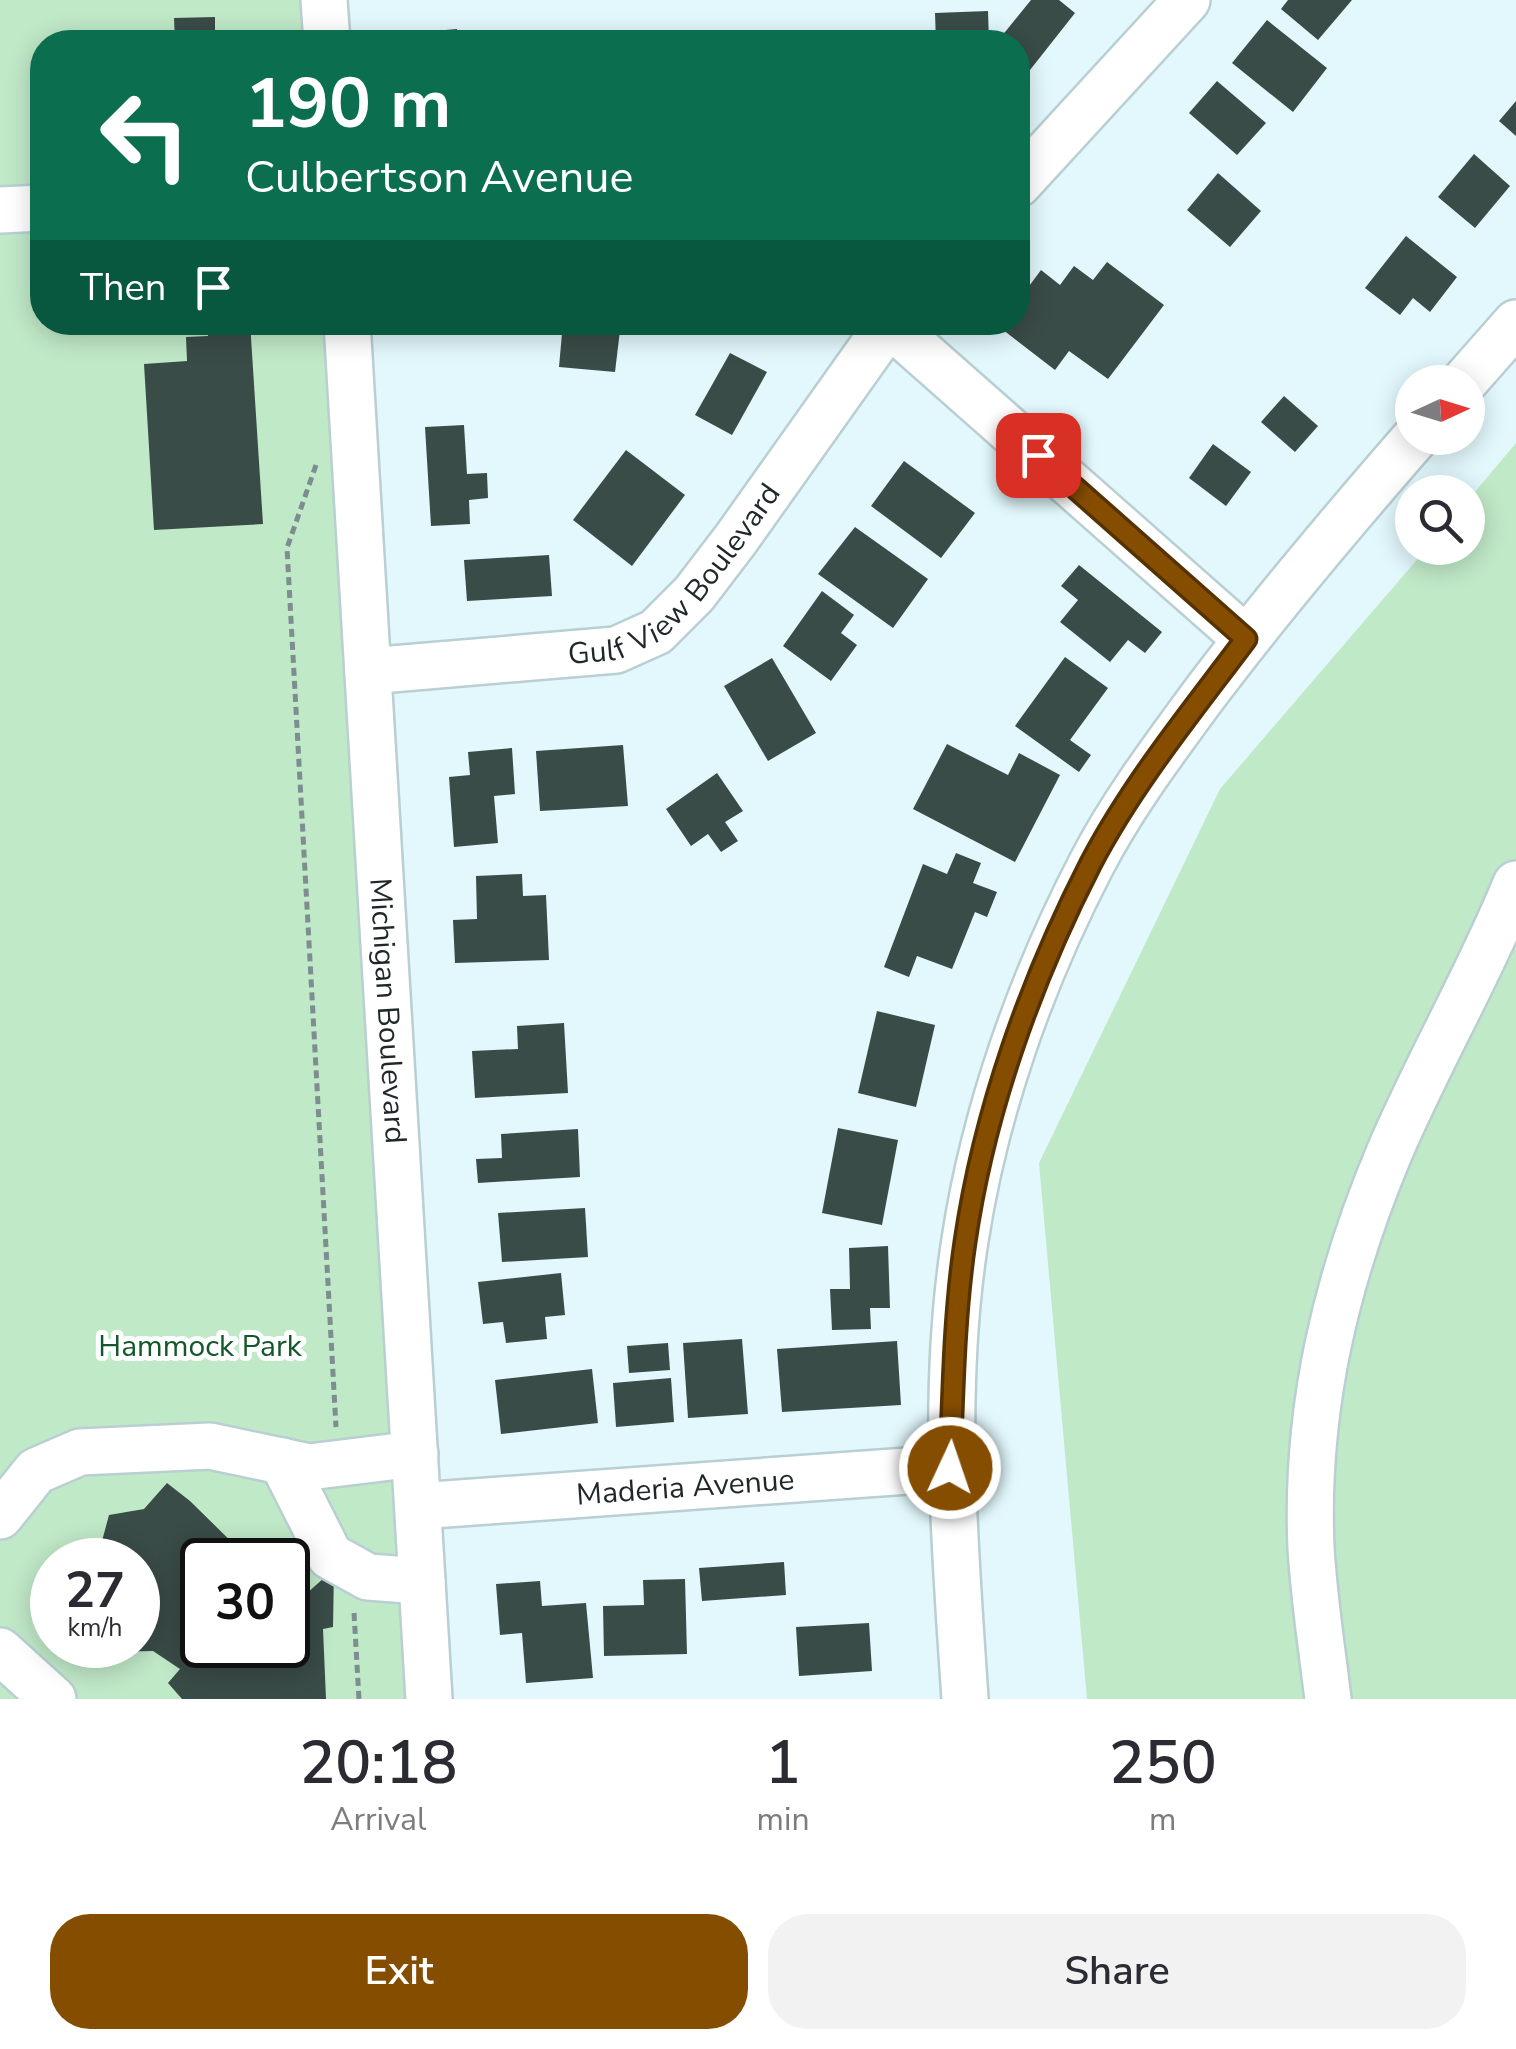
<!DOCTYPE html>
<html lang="en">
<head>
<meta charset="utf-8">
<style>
  body { margin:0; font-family:"Nunito Sans",sans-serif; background:#f2f2f3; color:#2b2b33; height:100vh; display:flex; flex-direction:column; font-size:38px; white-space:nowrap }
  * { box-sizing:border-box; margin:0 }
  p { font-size:32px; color:#7c7c81 }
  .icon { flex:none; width:55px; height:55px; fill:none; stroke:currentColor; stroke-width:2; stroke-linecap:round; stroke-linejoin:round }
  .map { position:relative; height:1699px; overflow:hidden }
  .panel { display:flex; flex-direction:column; background:#fff; flex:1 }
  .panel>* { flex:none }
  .top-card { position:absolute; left:30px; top:30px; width:1000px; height:305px; border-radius:40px; box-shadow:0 5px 25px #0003; background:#0b6e4f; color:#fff; overflow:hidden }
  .needle { width:65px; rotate:86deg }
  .buttons { position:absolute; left:1395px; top:365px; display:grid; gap:20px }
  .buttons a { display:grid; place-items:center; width:90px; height:90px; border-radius:50%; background:#fff; box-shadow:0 5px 25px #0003; font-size:50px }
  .speed { position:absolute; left:30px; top:1538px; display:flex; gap:20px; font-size:50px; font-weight:700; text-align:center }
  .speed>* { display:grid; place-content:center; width:130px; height:130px; border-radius:50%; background:#fff; box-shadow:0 5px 25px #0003; line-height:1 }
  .speed small { font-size:25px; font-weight:400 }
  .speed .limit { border:5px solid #111; border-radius:15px; background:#fff; color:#111 }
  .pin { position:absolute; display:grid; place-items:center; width:85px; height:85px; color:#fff; margin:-42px; border-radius:20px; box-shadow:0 5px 15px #0006 }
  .me { position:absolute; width:110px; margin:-55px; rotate:3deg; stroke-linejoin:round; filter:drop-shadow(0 0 8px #0008) }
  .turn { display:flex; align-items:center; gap:35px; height:210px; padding:0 50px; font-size:45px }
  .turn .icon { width:130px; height:130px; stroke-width:2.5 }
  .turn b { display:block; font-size:70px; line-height:85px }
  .then { display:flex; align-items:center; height:95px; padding:0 50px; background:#0003; gap:20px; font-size:38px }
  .eta { display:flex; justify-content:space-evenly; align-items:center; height:170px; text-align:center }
  .eta b { font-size:60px; font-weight:600; line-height:70px }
  .cta { display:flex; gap:20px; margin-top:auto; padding:20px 50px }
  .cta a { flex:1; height:115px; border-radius:40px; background:#854d00; color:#fff; font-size:40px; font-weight:600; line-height:115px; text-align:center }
  .cta a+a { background:#f2f2f3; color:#2b2b33 }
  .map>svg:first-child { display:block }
  .green { fill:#c0e9c8; fill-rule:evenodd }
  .building { fill:#3a4c48 }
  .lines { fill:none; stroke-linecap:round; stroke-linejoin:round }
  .minor-casing { stroke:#b9cfd2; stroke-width:50 }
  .path { stroke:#7e8d8f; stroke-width:5; stroke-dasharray:8 5; stroke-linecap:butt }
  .minor { stroke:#fff; stroke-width:45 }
  .route-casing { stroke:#563200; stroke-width:25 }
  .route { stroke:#854d00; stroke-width:18 }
  .labels { text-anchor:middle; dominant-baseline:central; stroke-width:10; stroke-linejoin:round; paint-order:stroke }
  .street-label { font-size:30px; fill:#1f2728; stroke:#fff }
  .park-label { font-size:30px; fill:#14572c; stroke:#fff }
</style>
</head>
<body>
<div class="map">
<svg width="1516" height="1699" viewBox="0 0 1516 1699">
  <rect width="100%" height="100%" fill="#e2f8fc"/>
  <!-- green -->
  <g class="green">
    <path d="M0,0H315L317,42H42V322L335,323L423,1699H0ZM52,1560H138V1645H52ZM202,1560H288V1645H202Z"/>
    <path d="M1516,443V1699H1087L1039,1163L1220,789L1427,548H1468V500Z"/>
  </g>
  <!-- building -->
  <g class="building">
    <path d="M1031,0H1059L1075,13L1030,70L1018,60V42H997Z"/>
    <path d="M1288,0H1352L1318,40L1281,9Z"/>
    <path d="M988,11L989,42H936L935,13Z"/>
    <path d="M215,17V42H175L174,18Z"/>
    <path d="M1267,20L1327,68L1293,112L1232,63Z"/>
    <path d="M457,29L458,42H398V34Z"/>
    <path d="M1217,81L1266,123L1237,155L1189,113Z"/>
    <path d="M1516,101V136L1499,121Z"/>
    <path d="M1474,154L1510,186L1475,228L1438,197Z"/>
    <path d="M1218,173L1261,211L1230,247L1187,210Z"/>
    <path d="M1406,236L1457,277L1430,312L1413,298L1400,315L1365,288Z"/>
    <path d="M1107,262L1164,305L1108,379L1069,351L1055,370L998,326L1001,322H1018V301L1041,270L1060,285L1074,266L1093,280Z"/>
    <path d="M207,322H250L263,524L154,530L144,364L187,361L186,337L208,336Z"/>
    <path d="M563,322H621L615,372L559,367Z"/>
    <path d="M730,353L767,372L732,435L695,415Z"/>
    <path d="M1284,396L1318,426L1295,452L1261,422Z"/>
    <path d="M464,425L467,474L487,473L488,498L469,500L470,524L431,526L425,427Z"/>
    <path d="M1213,444L1251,472L1226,506L1189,478Z"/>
    <path d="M626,450L685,495L632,566L573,520Z"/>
    <path d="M904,461L975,513L941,558L871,506Z"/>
    <path d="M855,527L928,579L893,628L818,574Z"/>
    <path d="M549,555L552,596L467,601L464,560Z"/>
    <path d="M1079,565L1162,632L1145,653L1128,640L1110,662L1060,622L1078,600L1061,586Z"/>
    <path d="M822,591L854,615L841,633L857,645L831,681L783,646Z"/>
    <path d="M1065,657L1108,688L1070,740L1091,755L1079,772L1015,726Z"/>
    <path d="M772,658L816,733L768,761L724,686Z"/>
    <path d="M947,744L1008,775L1019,753L1060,775L1015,862L913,809Z"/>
    <path d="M623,745L628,806L540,811L536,751Z"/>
    <path d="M512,748L515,794L494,796L498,843L454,847L449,777L470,775L468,752Z"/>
    <path d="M717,773L743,811L725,822L738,841L721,852L708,834L691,846L666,809Z"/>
    <path d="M956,853L981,863L973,883L997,892L987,917L975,912L952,969L917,956L909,977L884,967L923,864L947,874Z"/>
    <path d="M522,874L523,896L546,895L549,960L455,963L453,920L477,919L476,876Z"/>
    <path d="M877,1011L935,1025L916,1107L858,1093Z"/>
    <path d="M564,1023L568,1093L475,1098L472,1051L518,1049L517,1026Z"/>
    <path d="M838,1128L898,1140L882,1225L822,1213Z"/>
    <path d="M578,1129L580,1177L478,1183L476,1159L502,1158L501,1134Z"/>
    <path d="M585,1208L588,1257L502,1262L498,1213Z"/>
    <path d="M888,1246L890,1308H870L871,1329L832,1330L830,1289H850L849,1248Z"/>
    <path d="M561,1273L565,1315L545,1317L547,1339L506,1343L503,1322L483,1324L478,1282Z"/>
    <path d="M742,1339L748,1414L688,1418L683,1343Z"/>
    <path d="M897,1341L901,1405L782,1412L777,1349Z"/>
    <path d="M668,1343L670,1370L629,1373L627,1346Z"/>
    <path d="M592,1369L598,1423L501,1434L495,1380Z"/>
    <path d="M671,1378L674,1422L616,1427L613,1383Z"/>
    <path d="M167,1483L190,1501L250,1560H202V1645H288V1594L297,1602L334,1569L333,1627L323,1629L326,1699H182L168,1683L180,1669L153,1651L112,1652L111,1645H138V1560H93L102,1541L109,1515L144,1509Z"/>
    <path d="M784,1562L786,1595L702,1601L699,1568Z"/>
    <path d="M685,1579L687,1654L604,1656L603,1606L644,1605L643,1580Z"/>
    <path d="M540,1581L542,1606L586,1603L593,1678L526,1683L522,1633L500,1635L496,1584Z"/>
    <path d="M869,1623L872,1671L799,1676L796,1627Z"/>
  </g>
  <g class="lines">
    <!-- minor casing -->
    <g class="minor-casing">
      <g id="minor">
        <path d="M324,0L327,42"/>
        <path d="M1018,184L1187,0"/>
        <path d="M0,210L42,208"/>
        <path id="s1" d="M347,322L429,1699"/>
        <path d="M887,322L1246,639"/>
        <path d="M1464,382L1516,323"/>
        <path id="s2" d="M368,671L616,650L656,632L694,594L736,539L890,322"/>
        <path d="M282,1461L330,1556L368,1577L422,1581"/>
        <path id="s3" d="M418,1506L950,1468"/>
        <path d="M0,1516L36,1471L80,1452L210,1446L309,1467L415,1454"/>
        <path d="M0,1651L53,1699"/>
        <path d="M965,1699C955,1546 941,1392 965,1240C985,1110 1031,980 1092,863C1122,805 1162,752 1200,700C1268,609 1341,523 1415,438"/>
        <path d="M1328,1699C1322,1649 1314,1599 1311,1548C1305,1409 1336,1279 1390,1151C1429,1060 1479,975 1516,884"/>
      </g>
    </g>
    <!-- path -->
    <g class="path">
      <path d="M316,465L287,548L336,1427"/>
      <path d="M354,1613L359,1699"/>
    </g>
    <!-- minor -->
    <use href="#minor" class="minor"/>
  </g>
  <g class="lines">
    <!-- route casing -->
    <g class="route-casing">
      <path id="route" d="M950,1468C953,1393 954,1316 965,1242C984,1111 1031,980 1091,863C1133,783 1192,711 1246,639L1038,455"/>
    </g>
    <!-- route -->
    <use href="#route" class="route"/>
  </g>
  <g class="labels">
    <!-- street labels -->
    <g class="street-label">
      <text stroke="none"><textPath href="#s2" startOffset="340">Gulf View Boulevard</textPath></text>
      <text stroke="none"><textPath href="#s1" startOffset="690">Michigan Boulevard</textPath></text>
      <text stroke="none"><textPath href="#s3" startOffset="268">Maderia Avenue</textPath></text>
    </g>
    <!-- park labels -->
    <g class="park-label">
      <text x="200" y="1346">Hammock Park</text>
    </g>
  </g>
</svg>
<div class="buttons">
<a><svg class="needle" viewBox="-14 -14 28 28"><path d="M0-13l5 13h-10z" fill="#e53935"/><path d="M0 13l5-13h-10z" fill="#7c7c81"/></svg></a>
<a><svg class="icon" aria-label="search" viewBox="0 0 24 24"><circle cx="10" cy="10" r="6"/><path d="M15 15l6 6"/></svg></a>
</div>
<div class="speed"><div>27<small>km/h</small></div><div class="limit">30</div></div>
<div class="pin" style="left:1038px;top:455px;background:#d93025"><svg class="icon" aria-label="arrive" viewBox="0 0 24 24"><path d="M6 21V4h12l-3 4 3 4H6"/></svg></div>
<svg class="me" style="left:950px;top:1468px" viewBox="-20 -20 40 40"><circle r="17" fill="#854d00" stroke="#fff" stroke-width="3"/><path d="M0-11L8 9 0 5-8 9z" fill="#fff"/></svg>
<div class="top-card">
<div class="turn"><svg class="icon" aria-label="left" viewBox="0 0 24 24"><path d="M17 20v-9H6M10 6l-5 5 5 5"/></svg><div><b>190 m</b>Culbertson Avenue</div></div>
<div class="then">Then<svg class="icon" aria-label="arrive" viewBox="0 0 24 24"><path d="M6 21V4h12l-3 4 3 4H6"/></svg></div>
</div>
</div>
<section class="panel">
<div class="eta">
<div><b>20:18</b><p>Arrival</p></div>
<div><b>1</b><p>min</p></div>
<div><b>250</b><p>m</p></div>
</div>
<div class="cta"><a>Exit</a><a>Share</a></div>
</section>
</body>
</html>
